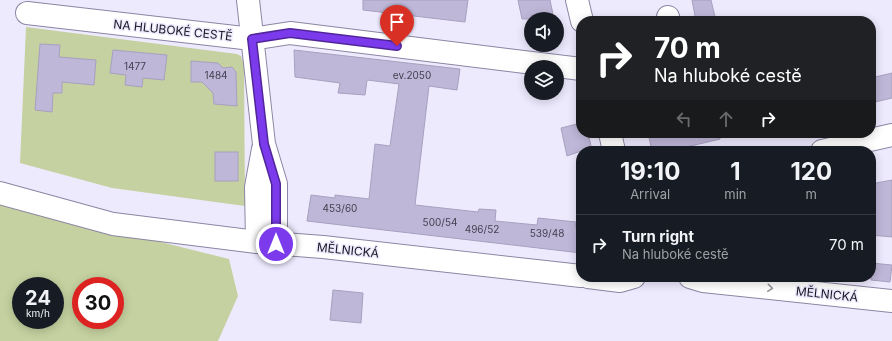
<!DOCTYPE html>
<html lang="en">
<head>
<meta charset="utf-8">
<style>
  body { margin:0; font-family:Inter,sans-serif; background:#242831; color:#f1f3f6; height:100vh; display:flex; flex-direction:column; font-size:15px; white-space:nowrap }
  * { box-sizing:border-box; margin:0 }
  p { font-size:13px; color:#9ea1a6 }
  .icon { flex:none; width:22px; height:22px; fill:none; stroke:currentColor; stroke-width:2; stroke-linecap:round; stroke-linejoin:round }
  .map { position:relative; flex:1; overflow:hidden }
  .details { position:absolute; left:576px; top:146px; width:300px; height:136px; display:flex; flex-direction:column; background:#171b24; border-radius:16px; box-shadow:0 2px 10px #0003 }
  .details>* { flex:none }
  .hud { position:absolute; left:576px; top:16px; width:300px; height:122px; border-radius:16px; box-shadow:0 2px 10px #0003; background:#202124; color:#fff; overflow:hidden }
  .buttons { position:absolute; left:524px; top:12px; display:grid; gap:8px }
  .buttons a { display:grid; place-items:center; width:40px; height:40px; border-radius:50%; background:#171b24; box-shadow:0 2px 10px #0003; font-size:20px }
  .speed { position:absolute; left:12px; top:277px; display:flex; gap:8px; font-size:20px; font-weight:700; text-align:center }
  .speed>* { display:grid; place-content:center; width:52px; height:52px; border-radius:50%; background:#171b24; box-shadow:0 2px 10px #0003; line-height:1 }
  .speed small { font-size:10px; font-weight:400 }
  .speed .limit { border:6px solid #d22; background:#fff; color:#111 }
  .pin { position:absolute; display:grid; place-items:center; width:34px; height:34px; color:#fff; margin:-41px -17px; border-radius:50% 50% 50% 0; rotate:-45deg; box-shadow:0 0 4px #0007 }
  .pin .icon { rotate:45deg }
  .me { position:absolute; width:44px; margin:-22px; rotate:0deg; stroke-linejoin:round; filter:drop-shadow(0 0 3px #0008) }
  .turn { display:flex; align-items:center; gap:14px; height:84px; padding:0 12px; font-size:18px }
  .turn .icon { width:52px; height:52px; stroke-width:2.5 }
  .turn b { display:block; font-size:28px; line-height:34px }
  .lanes { display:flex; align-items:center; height:38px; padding:0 12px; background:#0003; justify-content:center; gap:20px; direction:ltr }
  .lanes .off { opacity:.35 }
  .eta { display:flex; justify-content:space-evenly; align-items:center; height:68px; text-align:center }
  .eta b { font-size:24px; font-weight:700; line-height:28px }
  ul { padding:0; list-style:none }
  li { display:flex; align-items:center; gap:12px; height:60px; padding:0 12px; border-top:1px solid #363941 }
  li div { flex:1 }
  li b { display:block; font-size:15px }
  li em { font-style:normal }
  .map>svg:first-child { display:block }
  .green { fill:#c5d1a0; fill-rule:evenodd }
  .building { fill:#bfb7d8; stroke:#a7a0bf }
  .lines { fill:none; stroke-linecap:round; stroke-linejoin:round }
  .street-casing { stroke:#8c85a3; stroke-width:24 }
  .street { stroke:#fff; stroke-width:22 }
  .oneway { stroke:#98979c }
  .route-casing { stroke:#51269a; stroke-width:10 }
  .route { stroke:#7c3aed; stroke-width:7 }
  .labels { text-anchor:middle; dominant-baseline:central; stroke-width:3; stroke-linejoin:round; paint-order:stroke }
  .number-label { font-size:10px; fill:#433f50 }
  .street-label { font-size:12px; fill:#1a1723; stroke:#eeeafe }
</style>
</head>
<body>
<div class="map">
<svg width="892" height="341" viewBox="0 0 892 341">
  <rect width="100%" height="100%" fill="#eeeafe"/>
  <!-- green -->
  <g class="green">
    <path d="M26,27L237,54L241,56L244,65L245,206L112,188L20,163Z"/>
    <path d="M0,202L229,259L238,296L218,341H0ZM21,286H55V320H21ZM81,286H115V320H81Z"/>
  </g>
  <!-- building -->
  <g class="building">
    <path d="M363,0H468L465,22L363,10Z"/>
    <path d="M518,0H550L554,19H522Z"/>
    <path d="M692,0H711L716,21H696Z"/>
    <path d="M40,44L60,45L59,57L96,60L94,85L62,82V93H53L52,112L35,110Z"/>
    <path d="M113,50L167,55L164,80L143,78L142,87L125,85L126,75L110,73Z"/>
    <path d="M294,50L460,69L457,90L429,86L415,205L478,212L479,209L496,210L495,221L537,225L538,218L576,222L575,227L581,228V253L307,221L311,195L335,198V195L369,199L375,144L390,146L399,84L367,80L365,95L338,93L340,83L295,77Z"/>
    <path d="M191,61L218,63L223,68L232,67L236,72L237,106L214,104L213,93L202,82H191Z"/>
    <path d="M892,73V98L871,103V78Z"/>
    <path d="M581,123V133H588L592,150L581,151L567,156L561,128Z"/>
    <path d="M648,133H720V139L670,151H652Z"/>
    <rect x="215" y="152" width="23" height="29"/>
    <path d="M892,180V237L871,235V184Z"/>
    <path d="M871,263L892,265L890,282L871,280Z"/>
    <path d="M333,290L363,293L361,323L330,320Z"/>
  </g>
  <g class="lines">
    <!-- street casing -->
    <g class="street-casing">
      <g id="street">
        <path d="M248,0L264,144L276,184V244"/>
        <path d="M577,0L582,21"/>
        <path d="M27,13L252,39L290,33L581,69"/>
        <path d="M668,17L669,21"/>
        <path d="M610,133L614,151"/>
        <path d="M822,151L892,135"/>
        <path d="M0,193L113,224L257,242L323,247L581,276"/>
        <path d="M257,242L256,187L263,149"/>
        <path d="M588,277L620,281L634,277"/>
        <path d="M690,277L703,281L892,301"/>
      </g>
    </g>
    <!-- street -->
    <use href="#street" class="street"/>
  </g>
  <!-- one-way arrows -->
  <defs><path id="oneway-chevron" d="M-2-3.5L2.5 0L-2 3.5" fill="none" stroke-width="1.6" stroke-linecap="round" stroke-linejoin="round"/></defs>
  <use class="oneway" href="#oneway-chevron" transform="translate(770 288) rotate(5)"/>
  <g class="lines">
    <!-- route casing -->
    <g class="route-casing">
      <path id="route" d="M276,244V184L264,144L252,39L290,33L397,46"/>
    </g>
    <!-- route -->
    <use href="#route" class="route"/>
  </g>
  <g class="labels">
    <!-- number labels -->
    <g class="number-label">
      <text x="135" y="66">1477</text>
      <text x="216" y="75">1484</text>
      <text x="412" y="75">ev.2050</text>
      <text x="340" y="208">453/60</text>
      <text x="440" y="222">500/54</text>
      <text x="482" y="229">496/52</text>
      <text x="547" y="233">539/48</text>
    </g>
    <!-- street labels -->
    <g class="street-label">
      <text transform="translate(173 30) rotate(6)">NA HLUBOKÉ CESTĚ</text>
      <text transform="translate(348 250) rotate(6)">MĚLNICKÁ</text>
      <text transform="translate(827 294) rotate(6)">MĚLNICKÁ</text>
    </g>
  </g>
</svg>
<div class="buttons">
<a><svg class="icon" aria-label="sound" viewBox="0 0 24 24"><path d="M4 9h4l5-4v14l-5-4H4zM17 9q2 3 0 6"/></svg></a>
<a><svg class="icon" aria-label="layers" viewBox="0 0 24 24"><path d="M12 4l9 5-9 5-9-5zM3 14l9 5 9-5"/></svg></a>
</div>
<div class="speed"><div>24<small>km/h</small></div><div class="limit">30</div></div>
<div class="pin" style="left:397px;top:46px;background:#d93025"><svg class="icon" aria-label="arrive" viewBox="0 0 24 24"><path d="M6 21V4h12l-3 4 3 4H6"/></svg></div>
<svg class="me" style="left:276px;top:244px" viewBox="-20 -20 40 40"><circle r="17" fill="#7c3aed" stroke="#fff" stroke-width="3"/><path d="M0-11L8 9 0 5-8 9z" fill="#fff"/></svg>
<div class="hud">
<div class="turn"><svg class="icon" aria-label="right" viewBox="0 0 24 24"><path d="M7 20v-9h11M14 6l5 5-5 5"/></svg><div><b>70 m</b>Na hluboké cestě</div></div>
<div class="lanes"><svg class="icon off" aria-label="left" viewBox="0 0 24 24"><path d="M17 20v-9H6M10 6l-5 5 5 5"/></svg><svg class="icon off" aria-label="ahead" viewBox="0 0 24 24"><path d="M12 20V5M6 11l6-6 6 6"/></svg><svg class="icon" aria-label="right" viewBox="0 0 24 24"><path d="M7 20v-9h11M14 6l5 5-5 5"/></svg></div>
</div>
<section class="details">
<div class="eta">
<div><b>19:10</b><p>Arrival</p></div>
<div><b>1</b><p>min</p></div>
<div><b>120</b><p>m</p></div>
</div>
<ul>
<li><svg class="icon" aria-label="right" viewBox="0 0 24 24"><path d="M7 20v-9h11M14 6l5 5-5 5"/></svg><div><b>Turn right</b><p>Na hluboké cestě</p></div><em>70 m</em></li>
</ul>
</section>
</div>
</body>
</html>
